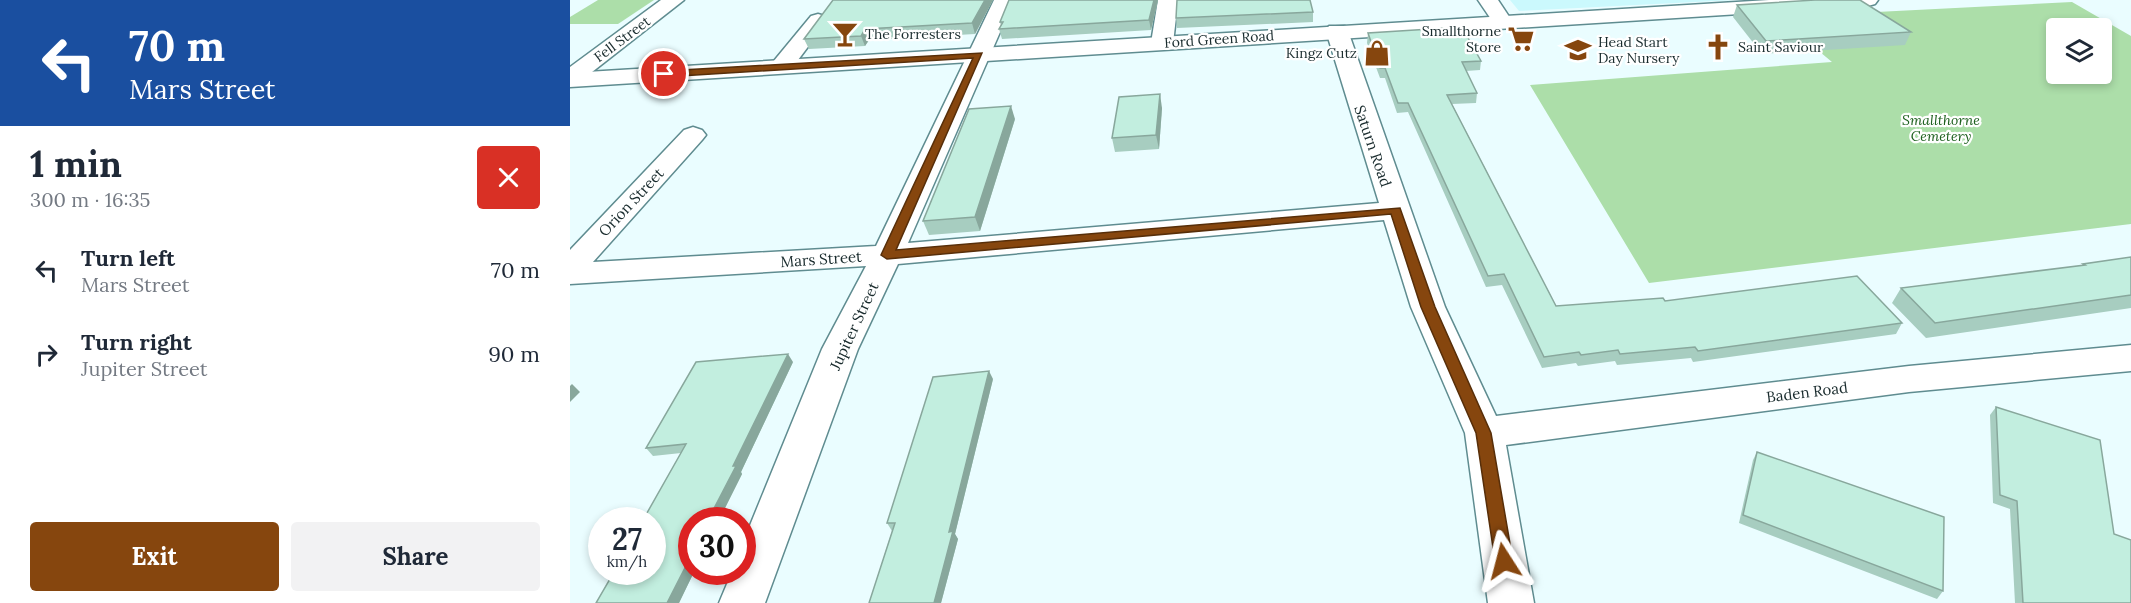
<!DOCTYPE html>
<html lang="en">
<head>
<meta charset="utf-8">
<style>
  body { margin:0; font-family:Lora,serif; background:#f2f2f3; color:#1f2937; height:100vh; display:flex; flex-direction:column; font-size:22px; white-space:nowrap }
  * { box-sizing:border-box; margin:0 }
  p { font-size:20px; color:#747a83 }
  .icon { flex:none; width:33px; height:33px; fill:none; stroke:currentColor; stroke-width:2; stroke-linecap:round; stroke-linejoin:round }
  .map { position:relative; flex:1; overflow:hidden }
  .drawer { display:flex; flex-direction:column; background:#fff; width:570px }
  .drawer>* { flex:none }
  .hud { background:#1a4fa0; color:#fff; overflow:hidden }
  .controls { position:absolute; left:1476px; top:18px; display:grid; gap:12px }
  .controls a { display:grid; place-items:center; width:66px; height:66px; border-radius:6px; background:#fff; box-shadow:0 3px 9px #0003; font-size:30px }
  .speed { position:absolute; left:18px; top:507px; display:flex; gap:12px; font-size:30px; font-weight:700; text-align:center }
  .speed>* { display:grid; place-content:center; width:78px; height:78px; border-radius:50%; background:#fff; box-shadow:0 3px 9px #0003; line-height:1 }
  .speed small { font-size:15px; font-weight:400 }
  .speed .limit { border:9px solid #d22; background:#fff; color:#111 }
  .pin { position:absolute; display:grid; place-items:center; width:51px; height:51px; color:#fff; margin:-26px; border:3px solid #fff; border-radius:50%; box-shadow:0 2px 6px #0007 }
  .me { position:absolute; width:66px; margin:-33px; rotate:351deg; stroke-linejoin:round; filter:drop-shadow(0 0 4px #0008) }
  .turn { display:flex; align-items:center; gap:21px; height:126px; padding:0 30px; font-size:27px }
  .turn .icon { width:78px; height:78px; stroke-width:2.5 }
  .turn b { display:block; font-size:42px; line-height:51px }
  .round { display:grid; place-items:center; flex:none; width:63px; height:63px; border-radius:6px; background:#f2f2f3 }
  .overview { display:flex; align-items:center; justify-content:space-between; height:102px; padding:0 30px }
  h1 { font-size:36px; font-weight:800; line-height:45px }
  .action { display:flex; gap:12px; margin-top:auto; padding:12px 30px }
  .action a { flex:1; height:69px; border-radius:6px; background:#86460e; color:#fff; font-size:24px; font-weight:800; line-height:69px; text-align:center }
  .action a+a { background:#f2f2f3; color:#1f2937 }
  ul { padding:0; list-style:none }
  li { display:flex; align-items:center; gap:18px; height:84px; padding:0 30px }
  li div { flex:1 }
  li b { display:block; font-size:22px }
  li em { font-style:normal }
  main { display:flex; flex:1; min-height:0 }
  .map>svg:first-child { display:block }
  .built { fill:#cbf9fd }
  .green { fill:#acdea9; fill-rule:evenodd }
  .lines { fill:none; stroke-linecap:round; stroke-linejoin:round }
  .minor-casing { stroke:#5f8c90; stroke-width:3 }
  .major-casing { stroke:#5f8c90; stroke-width:3 }
  .minor { fill:#fff; fill-rule:evenodd }
  .major { fill:#fff; fill-rule:evenodd }
  .wall { fill:#a7cdc0 }
  .shaded-wall { fill:#88a79c }
  .building { fill:#c2eedf; stroke:#88a79c; stroke-width:1.5 }
  .route { fill:#86460e; stroke:#572e09; stroke-width:1.5 }
  .labels { text-anchor:middle; dominant-baseline:central; stroke-width:4.5; stroke-linejoin:round; paint-order:stroke }
  .far-poi-label { font-size:14px; fill:#192b2d; stroke:#fff; text-anchor:start }
  .far-street-label { font-size:14px; fill:#192b2d; stroke:#fff }
  .far-park-label { font-size:14px; font-style:italic; fill:#1d601e; stroke:#fff }
  .street-label { font-size:15px; fill:#192b2d; stroke:#fff }
</style>
</head>
<body>
<main>
<section class="drawer">
<div class="hud">
<div class="turn"><svg class="icon" aria-label="left" viewBox="0 0 24 24"><path d="M17 20v-9H6M10 6l-5 5 5 5"/></svg><div><b>70 m</b>Mars Street</div></div>
</div>
<div class="overview"><div><h1>1 min</h1><p>300 m · 16:35</p></div><a class="round" style="background:#d93025;color:#fff"><svg class="icon" aria-label="close" viewBox="0 0 24 24"><path d="M6 6l12 12M18 6L6 18"/></svg></a></div>
<ul>
<li><svg class="icon" aria-label="left" viewBox="0 0 24 24"><path d="M17 20v-9H6M10 6l-5 5 5 5"/></svg><div><b>Turn left</b><p>Mars Street</p></div><em>70 m</em></li>
<li><svg class="icon" aria-label="right" viewBox="0 0 24 24"><path d="M7 20v-9h11M14 6l5 5-5 5"/></svg><div><b>Turn right</b><p>Jupiter Street</p></div><em>90 m</em></li>
</ul>
<div class="action"><a>Exit</a><a>Share</a></div>
</section>
<div class="map">
<svg width="1561" height="603" viewBox="0 0 1561 603">
  <rect width="100%" height="100%" fill="#eafdff"/>
  <!-- built -->
  <path class="built" d="M940,0H1164L949,11Z"/>
  <!-- green -->
  <g class="green">
    <path d="M28,0H84L48,24H0V17Z"/>
    <path d="M1502,2L1561,36V224L1079,283L960,85L1262,62L1208,17ZM1486,28H1532V74H1486Z"/>
  </g>
  <g class="lines">
    <!-- minor casing -->
    <g class="minor-casing">
      <g id="minor">
        <path d="M91,0H114L8,83L0,85V67Z"/>
        <path d="M424,0H444L338,243L809,203L756,31L759,26H775L778,31L875,307L926,416L1339,366L1561,345V371L1339,392L936,445L964,603H918L895,433L841,307L814,220L328,264L288,349L195,603H149L162,572H172V545L252,349L296,266L0,284V250L114,130L123,127L132,130L136,135L132,140L23,262L306,246Z"/>
        <path d="M588,0H608L603,43L600,48H584L581,43Z"/>
        <path d="M908,0H928L942,21L939,25H925Z"/>
        <path d="M248,14L255,16L258,20L219,72H203L200,67L203,62L241,16Z"/>
      </g>
    </g>
    <!-- major casing -->
    <g class="major-casing">
      <path id="major" d="M1199,0H1308L1305,4L1298,6L0,87V73Z"/>
    </g>
    <!-- minor -->
    <use href="#minor" class="minor"/>
    <!-- major -->
    <use href="#major" class="major"/>
  </g>
  <!-- wall -->
  <g class="wall">
    <path d="M423,0L405,34L299,40L295,46L239,49L234,39Z"/>
    <path d="M439,0H588L581,30L432,39L429,29L431,26L430,22Z"/>
    <path d="M1167,5L1341,32L1335,45L1192,54L1163,17Z"/>
    <path d="M743,12V22L607,28L606,18Z"/>
    <path d="M798,33L911,61L910,70L896,71L907,93L906,103L882,104L986,306L1095,301L1332,323L1326,334L1123,362L1121,358L1047,365L1045,361L1008,366L1006,363L972,368L932,285L916,287L838,112L827,113L815,78H810L797,43Z"/>
    <path d="M592,108L589,149L545,152L542,138Z"/>
    <path d="M445,119L410,231L359,235L353,221Z"/>
    <path d="M1561,257V308L1356,338L1322,303L1331,288L1512,266L1513,264Z"/>
    <path d="M223,362L171,472L172,474L149,520H122V572H124L109,603H26L111,453L83,456L76,448Z"/>
    <path d="M423,379L385,534L388,539L371,603H299L322,531L317,523Z"/>
    <path d="M1426,407L1544,534L1561,603H1445L1440,509L1423,503L1420,415Z"/>
    <path d="M1187,452L1373,591L1367,599L1169,523L1183,460Z"/>
  </g>
  <!-- shaded-wall -->
  <g class="shaded-wall">
    <path d="M415,0H423L405,34L402,23Z"/>
    <path d="M584,0H588L581,30L579,20Z"/>
    <path d="M295,29L299,40L295,46L291,36Z"/>
    <path d="M590,94L592,108L589,149L586,135Z"/>
    <path d="M441,106L445,119L410,231L405,217Z"/>
    <path d="M218,354L223,362L171,472L172,474L149,520H138L163,466Z"/>
    <path d="M419,371L423,379L385,534L388,539L371,603H364L379,532Z"/>
    <path d="M2,384L10,392L0,402V386Z"/>
    <path d="M122,554V572H124L109,603H97Z"/>
  </g>
  <!-- building -->
  <g class="building">
    <path d="M263,0H415L402,23L295,29L291,36L234,39Z"/>
    <path d="M439,0H584L579,20L429,29L433,22H430Z"/>
    <path d="M607,0H740L743,12L606,18Z"/>
    <path d="M1245,0H1290L1341,32L1196,41L1167,5Z"/>
    <path d="M892,27L911,61L892,62L907,93L877,95L986,306L1093,298L1095,301L1287,276L1332,323L1128,351L1125,347L1050,354L1048,350L1011,355L1009,352L974,357L934,274L918,276L838,103H828L815,68H810L798,33Z"/>
    <path d="M590,94L586,135L542,138L549,97Z"/>
    <path d="M441,106L405,217L353,221L399,109Z"/>
    <path d="M1561,257V295L1365,323L1331,288L1515,265L1513,264Z"/>
    <path d="M218,354L163,466H166L138,520H122V554L97,603H26L44,572H82V520H73L116,444L76,448L126,362Z"/>
    <path d="M419,371L379,532L383,531L364,603H299L325,523H317L363,377Z"/>
    <path d="M1426,407L1530,440L1544,534L1561,540V603H1453L1447,501L1430,495Z"/>
    <path d="M1187,452L1374,517L1373,591L1173,515Z"/>
  </g>
  <!-- route -->
  <path class="route" d="M412,53L326,250L830,208L865,307L921,433L943,561L940,566L934,569L927,566L925,561L906,433L851,307L821,214L317,259L311,255L403,58L94,77L89,74L94,71Z"/>
  <!-- icons -->
  <defs>
    <g id="bar-bare" transform="scale(2.07)"><path d="M-6-5H6L.8 .8V4.5H3.5V6h-7V4.5H-.8V.8Z" fill="#86460e" stroke="#fff" stroke-width="2.5" paint-order="stroke"/></g>
    <g id="supermarket-bare" transform="scale(2.07)"><path d="M-6-5.5h2.5l.6 2H6L4.5 2H-2.5L-4.4-4H-6ZM-1.5 3.2a1.3 1.3 0 1 0 .1 0ZM3 3.2a1.3 1.3 0 1 0 .1 0Z" fill="#86460e" stroke="#fff" stroke-width="2.5" paint-order="stroke"/></g>
    <g id="church-bare" transform="scale(2.07)"><path d="M-1.2-6h2.4v3.5h3.3v2.4h-3.3V6h-2.4V-.1h-3.3v-2.4h3.3Z" fill="#86460e" stroke="#fff" stroke-width="2.5" paint-order="stroke"/></g>
    <g id="school-bare" transform="scale(2.07)"><path d="M0-5L7-2L0 1L-7-2ZM-4 1L0 2.5L4 1V4Q0 6-4 4Z" fill="#86460e" stroke="#fff" stroke-width="2.5" paint-order="stroke"/></g>
    <g id="shop-bare" transform="scale(2.07)"><path d="M-5-2.5h2.3a2.7 3.5 0 0 1 5.4 0H5L5.5 6h-11ZM-1.5-2.5h3a1.5 2.3 0 0 0-3 0Z" fill="#86460e" stroke="#fff" stroke-width="2.5" paint-order="stroke"/></g>
  </defs>
  <g fill-rule="evenodd">
    <use href="#bar-bare" x="275" y="34"/>
    <use href="#supermarket-bare" x="951" y="39"/>
    <use href="#church-bare" x="1148" y="47"/>
    <use href="#school-bare" x="1008" y="50"/>
    <use href="#shop-bare" x="807" y="53"/>
  </g>
  <g class="labels">
    <!-- far-poi labels -->
    <g class="far-poi-label">
      <text x="931" y="31" text-anchor="end">Smallthorne<tspan x="931" dy="16">Store</tspan></text>
      <text x="295" y="34">The Forresters</text>
      <text x="1028" y="42">Head Start<tspan x="1028" dy="16">Day Nursery</tspan></text>
      <text x="1168" y="47">Saint Saviour</text>
      <text x="787" y="53" text-anchor="end">Kingz Cutz</text>
    </g>
    <!-- far-street labels -->
    <g class="far-street-label">
      <text transform="translate(52 39) rotate(-37)">Fell Street</text>
      <text transform="translate(649 39) rotate(-4)">Ford Green Road</text>
    </g>
    <!-- far-park labels -->
    <g class="far-park-label">
      <text x="1371" y="120">Smallthorne<tspan x="1371" dy="16">Cemetery</tspan></text>
    </g>
    <!-- street labels -->
    <g class="street-label">
      <text transform="translate(803 146) rotate(71)">Saturn Road</text>
      <text transform="translate(61 202) rotate(-47)">Orion Street</text>
      <text transform="translate(251 259) rotate(-4)">Mars Street</text>
      <text transform="translate(284 326) rotate(-65)">Jupiter Street</text>
      <text transform="translate(1237 392) rotate(-7)">Baden Road</text>
    </g>
  </g>
</svg>
<div class="controls">
<a><svg class="icon" aria-label="layers" viewBox="0 0 24 24"><path d="M12 4l9 5-9 5-9-5zM3 14l9 5 9-5"/></svg></a>
</div>
<div class="speed"><div>27<small>km/h</small></div><div class="limit">30</div></div>
<div class="pin" style="left:94px;top:74px;background:#d93025"><svg class="icon" aria-label="arrive" viewBox="0 0 24 24"><path d="M6 21V4h12l-3 4 3 4H6"/></svg></div>
<svg class="me" style="left:934px;top:561px" viewBox="-20 -20 40 40"><path d="M0-17L14 15 0 8-14 15z" fill="#86460e" stroke="#fff" stroke-width="4"/></svg>
</div>
</main>
</body>
</html>
